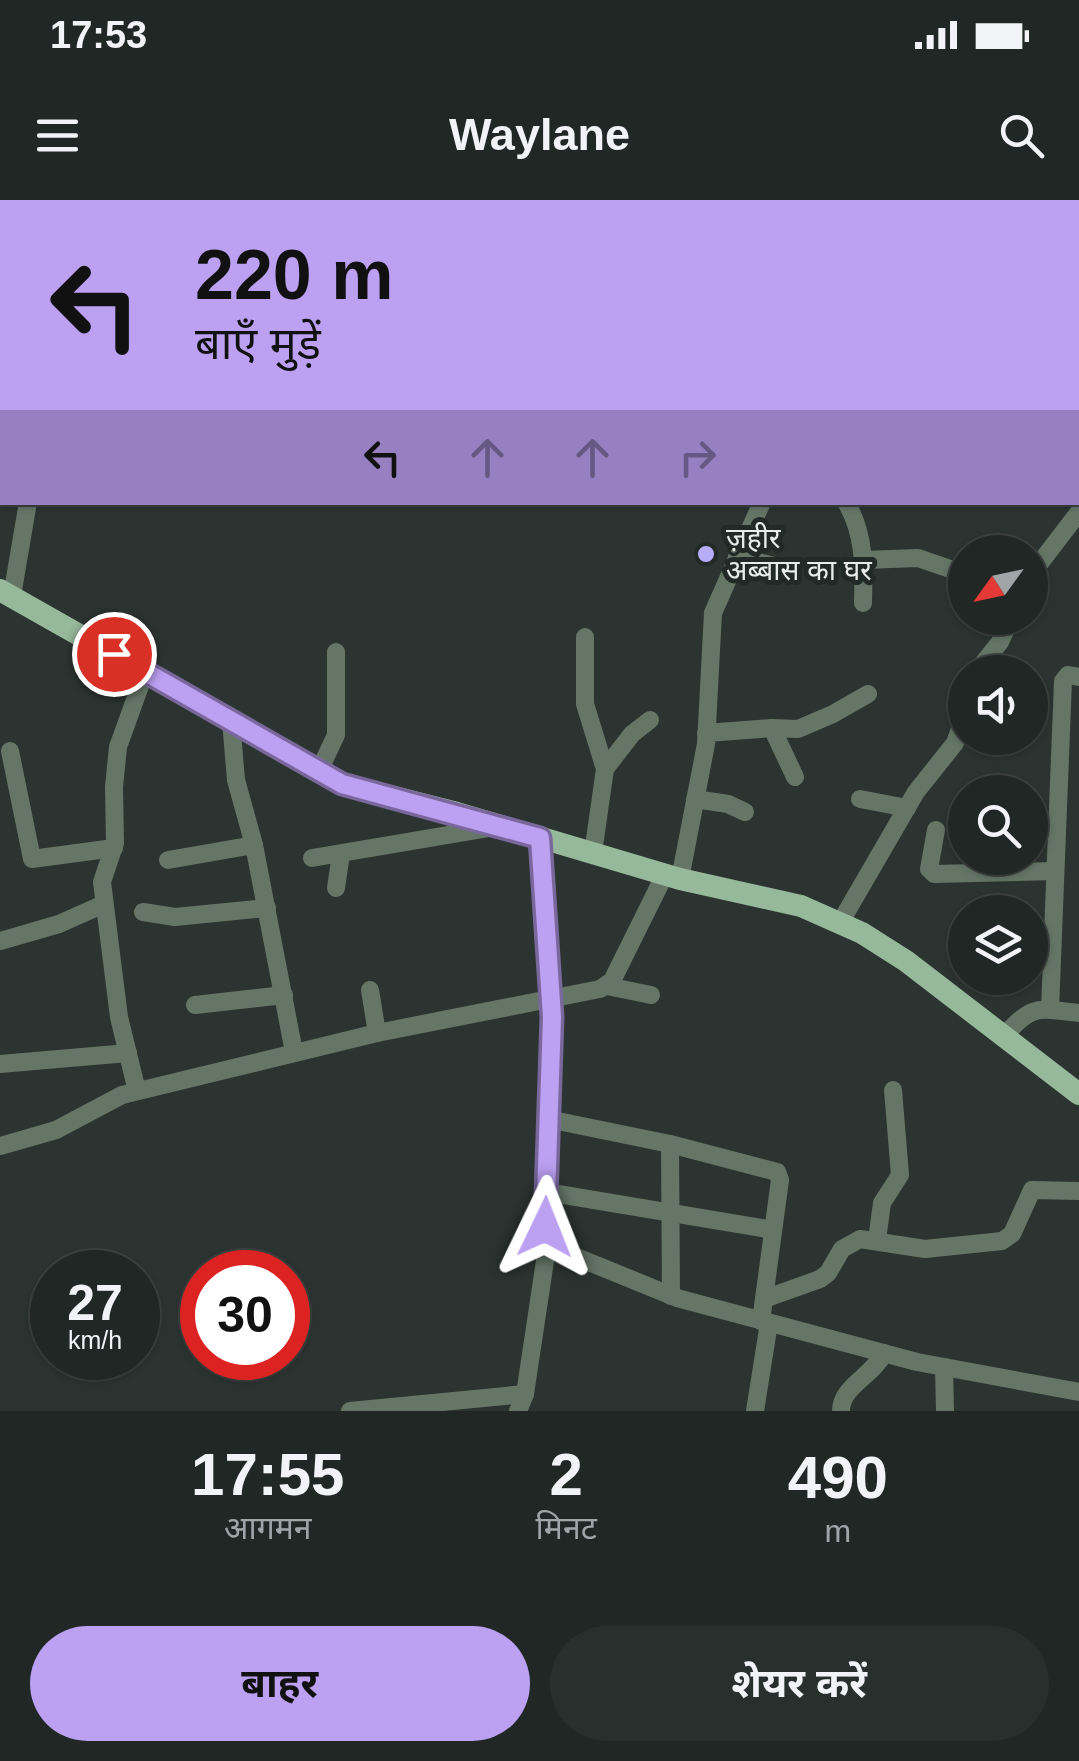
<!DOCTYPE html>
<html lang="hi">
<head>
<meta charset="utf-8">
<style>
  body { margin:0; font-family:Helvetica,"Noto Sans Devanagari",sans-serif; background:#292f2d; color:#f1f3f6; height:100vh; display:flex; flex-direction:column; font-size:38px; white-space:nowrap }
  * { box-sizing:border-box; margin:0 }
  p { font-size:32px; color:#a2a5a7 }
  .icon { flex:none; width:55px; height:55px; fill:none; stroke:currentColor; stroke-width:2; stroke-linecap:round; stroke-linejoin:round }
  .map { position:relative; height:1211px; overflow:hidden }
  .panel { display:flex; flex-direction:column; background:#212725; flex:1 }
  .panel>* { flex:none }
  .top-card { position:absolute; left:0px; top:0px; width:1080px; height:305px; box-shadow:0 2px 8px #0004,0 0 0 2px #3e4442; background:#bca0f2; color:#111; overflow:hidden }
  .needle { width:65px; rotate:237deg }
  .controls { position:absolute; left:948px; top:335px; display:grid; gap:20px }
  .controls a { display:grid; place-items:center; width:100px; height:100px; border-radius:50%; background:#212725; box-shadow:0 2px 8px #0004,0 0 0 2px #3e4442; font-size:50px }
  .speed { position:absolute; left:30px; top:1050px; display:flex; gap:20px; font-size:50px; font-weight:700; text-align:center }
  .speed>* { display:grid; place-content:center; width:130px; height:130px; border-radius:50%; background:#212725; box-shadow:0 2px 8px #0004,0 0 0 2px #3e4442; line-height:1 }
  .speed small { font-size:25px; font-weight:400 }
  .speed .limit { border:15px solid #d22; background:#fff; color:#111 }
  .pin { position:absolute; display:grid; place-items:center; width:85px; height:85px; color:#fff; margin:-42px; border:5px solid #fff; border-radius:50%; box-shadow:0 2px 10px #0007 }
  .me { position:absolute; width:110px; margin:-55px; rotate:2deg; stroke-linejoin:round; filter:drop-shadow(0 0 8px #0008) }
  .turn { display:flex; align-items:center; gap:35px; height:210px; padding:0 30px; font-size:45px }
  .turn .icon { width:130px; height:130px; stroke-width:2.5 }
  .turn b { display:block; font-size:70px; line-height:85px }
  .lanes { display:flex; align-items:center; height:95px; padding:0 30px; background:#0003; justify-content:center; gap:50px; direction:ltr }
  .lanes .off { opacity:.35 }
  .eta { display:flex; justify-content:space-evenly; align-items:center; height:170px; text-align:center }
  .eta b { font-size:60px; font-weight:700; line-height:70px }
  .primary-button { display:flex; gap:20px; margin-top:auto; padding:20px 30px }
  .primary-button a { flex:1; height:115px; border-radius:60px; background:#bca0f2; color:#111; font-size:40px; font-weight:700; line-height:115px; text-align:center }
  .primary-button a+a { background:#292f2d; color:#f1f3f6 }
  .status { display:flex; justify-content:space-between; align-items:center; height:70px; padding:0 50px; background:#212725; direction:ltr }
  .status svg { height:28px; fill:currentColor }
  header { display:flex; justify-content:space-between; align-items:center; height:130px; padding:0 30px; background:#212725; font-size:45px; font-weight:700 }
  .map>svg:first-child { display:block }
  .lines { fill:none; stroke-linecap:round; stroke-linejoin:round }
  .minor { stroke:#657667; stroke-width:18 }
  .major { stroke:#97b99b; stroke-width:22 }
  .route-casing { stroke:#7a689d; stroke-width:25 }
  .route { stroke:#bca0f2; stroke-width:18 }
  .poi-dot { fill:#b6acf8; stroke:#222a27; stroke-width:4 }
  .labels { text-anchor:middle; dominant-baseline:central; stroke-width:10; stroke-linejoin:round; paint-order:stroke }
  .poi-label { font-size:28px; fill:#e8edeb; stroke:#222a27; text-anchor:start }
</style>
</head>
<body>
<div class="status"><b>17:53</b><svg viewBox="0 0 49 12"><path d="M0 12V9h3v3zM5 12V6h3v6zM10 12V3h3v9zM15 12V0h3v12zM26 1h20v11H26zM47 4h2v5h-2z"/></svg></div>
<header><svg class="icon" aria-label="menu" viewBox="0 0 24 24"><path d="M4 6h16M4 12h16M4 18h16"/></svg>Waylane<svg class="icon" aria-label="search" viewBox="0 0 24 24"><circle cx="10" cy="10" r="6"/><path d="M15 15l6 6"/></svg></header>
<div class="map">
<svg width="1079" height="1211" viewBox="0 0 1079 1211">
  <rect width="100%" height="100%" fill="#2c3431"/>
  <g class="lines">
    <!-- minor -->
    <g class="minor">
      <path d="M90,0V2"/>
      <path d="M173,0L174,2"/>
      <path d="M770,0L813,2"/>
      <path d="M730,2V0"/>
      <path d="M913,2L914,0"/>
      <path d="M948,2V0"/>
      <path d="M1015,2L1016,0"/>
      <path d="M1078,28L1079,27"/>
      <path d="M0,67H2"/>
      <path d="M1078,84H1079"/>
      <path d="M846,302C865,334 864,368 863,403"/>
      <path d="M737,357L778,367"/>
      <path d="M864,360L918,358L965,374"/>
      <path d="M1030,376L1079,312"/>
      <path d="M12,396L28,302"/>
      <path d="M585,437V504L605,569L593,653"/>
      <path d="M976,472L1000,442L1011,418"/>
      <path d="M231,521L236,580L254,645L294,852"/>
      <path d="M772,528L795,577"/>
      <path d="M706,533L772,528L798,529L833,514L868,494"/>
      <path d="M10,551L32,659L114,648"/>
      <path d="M605,569L632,534L650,520"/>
      <path d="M319,571L336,535V452"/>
      <path d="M695,599L728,604L745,612"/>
      <path d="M860,599L907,608"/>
      <path d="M936,630L929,669L934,674L1054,671"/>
      <path d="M541,638L552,817L545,1027L548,1041L557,1049L677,1098L917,1162L1079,1192"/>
      <path d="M312,658L495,627"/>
      <path d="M168,660L254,645"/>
      <path d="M680,679L706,544L713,413L762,302"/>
      <path d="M336,688L341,654"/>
      <path d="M143,712L175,717L267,708"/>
      <path d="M840,723L916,592L955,543L965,515"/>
      <path d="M0,741L59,724L104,704"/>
      <path d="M607,786L651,795"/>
      <path d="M370,790L377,833"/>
      <path d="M195,805L284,795"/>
      <path d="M1050,810L1063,481L1068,475L1079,477"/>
      <path d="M1004,836C1033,803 1038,809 1079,813"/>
      <path d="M0,864L128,853"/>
      <path d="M137,891L119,817L102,682L115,643L114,587L118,547L145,472"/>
      <path d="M548,919L670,944L777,972L780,980L761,1121"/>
      <path d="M670,944L671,1096"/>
      <path d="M0,946L56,930L122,895L377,833L600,789L612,781L665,674"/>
      <path d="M546,992L773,1030"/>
      <path d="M877,1040L882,1003L900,975L893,890"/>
      <path d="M764,1099L820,1079L828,1073L842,1049L860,1039L925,1049L1002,1041L1012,1034L1032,990L1079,991"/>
      <path d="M944,1167L945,1211"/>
      <path d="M350,1211L525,1194"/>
      <path d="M518,1211L525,1194L548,1041"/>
      <path d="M755,1211L769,1123"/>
      <path d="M841,1211C841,1186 873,1176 884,1153"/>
    </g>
    <!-- major -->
    <path class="major" d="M0,390L342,584L457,613L680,679L801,706L862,733L906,761L1079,894"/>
  </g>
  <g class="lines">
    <!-- route casing -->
    <g class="route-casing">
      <path id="route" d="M114,454L342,584L540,638L552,817L545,1027"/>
    </g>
    <!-- route -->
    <use href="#route" class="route"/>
  </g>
  <!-- markers -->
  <circle class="poi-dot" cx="706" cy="354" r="10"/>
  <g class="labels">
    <!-- poi labels -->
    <g class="poi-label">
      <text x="726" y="338">ज़हीर<tspan x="726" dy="32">अब्बास का घर</tspan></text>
    </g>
  </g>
</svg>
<div class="controls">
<a><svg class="needle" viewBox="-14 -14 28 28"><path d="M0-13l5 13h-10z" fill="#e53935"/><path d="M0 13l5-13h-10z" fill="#a2a5a7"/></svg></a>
<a><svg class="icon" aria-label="sound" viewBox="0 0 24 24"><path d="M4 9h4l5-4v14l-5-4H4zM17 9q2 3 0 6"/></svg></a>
<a><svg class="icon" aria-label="search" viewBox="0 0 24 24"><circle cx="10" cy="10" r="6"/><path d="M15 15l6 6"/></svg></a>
<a><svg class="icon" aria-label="layers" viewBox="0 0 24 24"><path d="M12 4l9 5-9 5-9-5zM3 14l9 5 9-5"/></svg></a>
</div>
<div class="speed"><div>27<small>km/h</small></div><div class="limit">30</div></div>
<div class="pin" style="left:114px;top:454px;background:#d93025"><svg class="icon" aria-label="arrive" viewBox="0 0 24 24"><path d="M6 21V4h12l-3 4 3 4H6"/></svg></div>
<svg class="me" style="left:545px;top:1027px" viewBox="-20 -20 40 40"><path d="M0-17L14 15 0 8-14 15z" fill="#bca0f2" stroke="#fff" stroke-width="4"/></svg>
<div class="top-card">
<div class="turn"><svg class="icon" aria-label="left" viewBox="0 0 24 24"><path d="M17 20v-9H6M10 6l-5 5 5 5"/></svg><div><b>220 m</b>बाएँ मुड़ें</div></div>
<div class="lanes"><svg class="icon" aria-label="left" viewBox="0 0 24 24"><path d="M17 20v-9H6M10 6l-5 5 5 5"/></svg><svg class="icon off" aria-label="ahead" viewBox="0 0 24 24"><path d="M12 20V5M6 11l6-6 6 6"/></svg><svg class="icon off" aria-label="ahead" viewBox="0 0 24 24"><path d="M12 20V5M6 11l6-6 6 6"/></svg><svg class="icon off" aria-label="right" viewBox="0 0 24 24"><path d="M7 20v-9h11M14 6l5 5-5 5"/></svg></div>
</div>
</div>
<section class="panel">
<div class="eta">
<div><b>17:55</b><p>आगमन</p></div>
<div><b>2</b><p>मिनट</p></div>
<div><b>490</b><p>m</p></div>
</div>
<div class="primary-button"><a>बाहर</a><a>शेयर करें</a></div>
</section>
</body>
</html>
